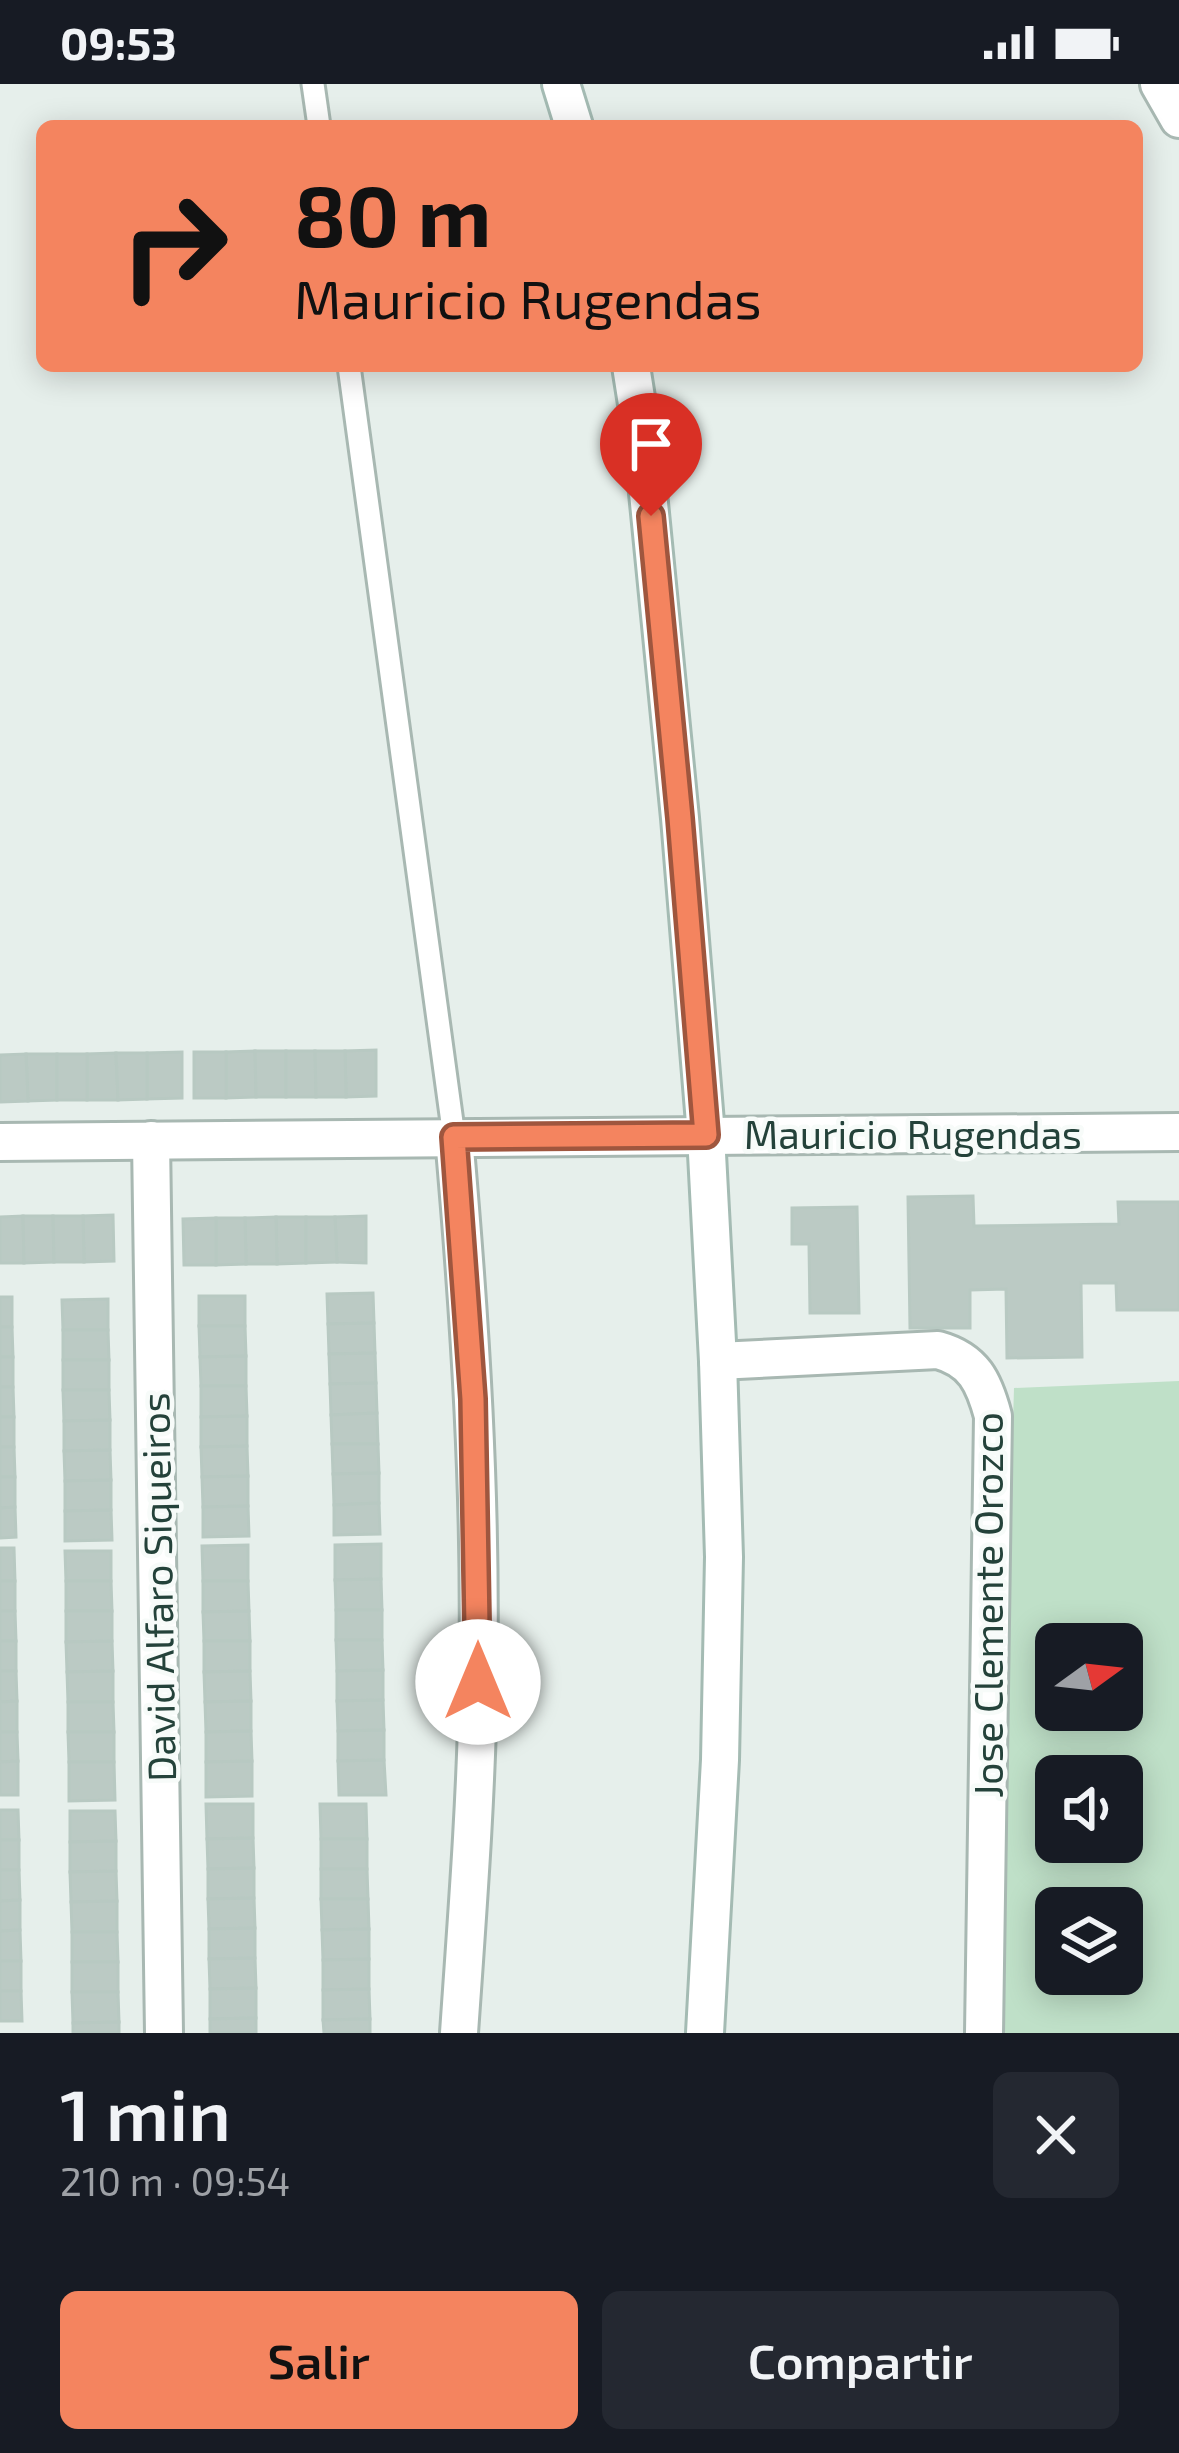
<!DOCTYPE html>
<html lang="es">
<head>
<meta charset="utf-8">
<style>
  body { margin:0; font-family:"Exo 2",sans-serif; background:#242831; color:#f1f3f6; height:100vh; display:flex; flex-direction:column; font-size:45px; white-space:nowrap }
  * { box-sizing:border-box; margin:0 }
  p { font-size:39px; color:#9ea1a6 }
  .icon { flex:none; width:66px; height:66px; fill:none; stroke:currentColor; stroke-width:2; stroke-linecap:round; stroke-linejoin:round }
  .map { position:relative; height:1949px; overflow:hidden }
  .drawer { display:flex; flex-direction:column; background:#171b24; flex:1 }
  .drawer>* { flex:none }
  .hud { position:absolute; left:36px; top:36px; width:1107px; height:252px; border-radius:18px; box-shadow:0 6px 30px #0003; background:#f4845f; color:#111; overflow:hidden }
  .needle { width:78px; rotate:75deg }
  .buttons { position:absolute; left:1035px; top:1539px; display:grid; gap:24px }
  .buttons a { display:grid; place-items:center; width:108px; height:108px; border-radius:18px; background:#171b24; box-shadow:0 6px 30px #0003; font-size:60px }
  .pin { position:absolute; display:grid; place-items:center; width:102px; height:102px; color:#fff; margin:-123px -51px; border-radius:50% 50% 50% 0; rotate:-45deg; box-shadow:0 0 12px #0007 }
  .pin .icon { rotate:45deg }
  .me { position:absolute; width:132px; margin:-66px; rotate:0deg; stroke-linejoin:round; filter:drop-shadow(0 0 9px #0008) }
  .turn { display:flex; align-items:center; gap:42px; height:252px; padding:0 60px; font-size:54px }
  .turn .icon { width:156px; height:156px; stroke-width:2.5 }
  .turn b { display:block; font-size:84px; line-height:102px }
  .round { display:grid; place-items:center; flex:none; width:126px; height:126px; border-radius:18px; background:#242831 }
  .headline { display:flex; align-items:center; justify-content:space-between; height:204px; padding:0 60px }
  h1 { font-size:72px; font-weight:600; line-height:90px }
  .button { display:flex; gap:24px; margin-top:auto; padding:24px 60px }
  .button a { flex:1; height:138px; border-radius:18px; background:#f4845f; color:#111; font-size:48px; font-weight:600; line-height:138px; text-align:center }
  .button a+a { background:#242831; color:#f1f3f6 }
  .status { display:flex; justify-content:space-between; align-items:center; height:84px; padding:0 60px; background:#171b24; direction:ltr }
  .status svg { height:33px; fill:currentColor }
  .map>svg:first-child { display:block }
  .green { fill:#bfe0c8; fill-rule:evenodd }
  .building { fill:#bbcac4; stroke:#b8c9c2; stroke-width:3 }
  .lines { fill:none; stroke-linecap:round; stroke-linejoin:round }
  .lane-casing { stroke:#a8b8b2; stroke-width:27 }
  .street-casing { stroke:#a8b8b2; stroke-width:42 }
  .secondary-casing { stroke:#a4bbb3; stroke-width:42 }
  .lane { stroke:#fff; stroke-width:21 }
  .street { stroke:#fff; stroke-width:36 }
  .secondary { stroke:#fff; stroke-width:36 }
  .route-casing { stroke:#9f563e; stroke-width:30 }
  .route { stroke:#f4845f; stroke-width:21 }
  .labels { text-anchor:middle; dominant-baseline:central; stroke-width:9; stroke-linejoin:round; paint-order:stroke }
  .street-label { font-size:39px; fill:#24423a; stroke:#f7fbf9 }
</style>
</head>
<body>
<div class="status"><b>09:53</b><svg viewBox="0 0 49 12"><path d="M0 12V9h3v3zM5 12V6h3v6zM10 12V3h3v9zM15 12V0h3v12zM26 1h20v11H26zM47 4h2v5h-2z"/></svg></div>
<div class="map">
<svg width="1179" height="1949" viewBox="0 0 1179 1949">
  <rect width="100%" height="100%" fill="#e6efeb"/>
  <!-- green -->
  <path class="green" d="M1179,1297V1949H995L1014,1304ZM1056,1560H1122V1626H1056ZM1056,1692H1122V1758H1056ZM1056,1824H1122V1890H1056Z"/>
  <!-- building -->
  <g class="building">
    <path d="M376,966V1012L346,1013L345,967Z"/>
    <path d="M255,967L256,1013L226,1014V968Z"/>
    <path d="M255,967H286V1013H256Z"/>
    <path d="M286,967H315L316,1013H286Z"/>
    <path d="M315,967H345L346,1013H316Z"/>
    <path d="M182,968V1014L147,1015V969Z"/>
    <rect x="194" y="968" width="32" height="46"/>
    <path d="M116,969L118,1016H87V970Z"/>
    <path d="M116,969H147V1015L118,1016Z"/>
    <path d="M26,970H57V1016L28,1017Z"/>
    <path d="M26,970L28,1017L0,1018V971Z"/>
    <rect x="57" y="970" width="30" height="46"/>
    <path d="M973,1112L974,1142L1119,1140L1118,1118H1179V1226H1117L1116,1199H1081L1082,1273L1007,1274L1006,1205L970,1206V1244H910L908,1113Z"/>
    <path d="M857,1123L859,1229H810L809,1160H792V1124Z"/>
    <path d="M113,1131L114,1177L84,1178L83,1132Z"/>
    <path d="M23,1132L24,1179H0V1133Z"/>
    <path d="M23,1132H53L54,1178L24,1179Z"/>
    <path d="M53,1132H83L84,1178H54Z"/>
    <path d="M366,1132V1179L337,1178L335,1133Z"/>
    <path d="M276,1133H306V1179L277,1180Z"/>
    <path d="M276,1133L277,1180H246L245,1134Z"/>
    <path d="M306,1133H335L337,1178L306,1179Z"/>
    <path d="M216,1134H245L246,1180L216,1181Z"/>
    <path d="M216,1134V1181H184L183,1135Z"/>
    <path d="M373,1209L374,1239L328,1240L327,1210Z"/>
    <rect x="199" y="1212" width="46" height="30"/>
    <rect x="0" y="1213" width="12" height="30"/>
    <path d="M108,1215V1246H63L62,1216Z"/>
    <path d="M374,1239L375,1269L329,1270L328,1240Z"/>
    <path d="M199,1242H245L246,1272L200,1273Z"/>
    <path d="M0,1243H12L13,1273H0Z"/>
    <path d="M63,1246H108L109,1276H63Z"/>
    <path d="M375,1269L376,1299L330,1300L329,1270Z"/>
    <path d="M246,1272V1302H201L200,1273Z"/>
    <rect x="0" y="1273" width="13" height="30"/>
    <rect x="63" y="1276" width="46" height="30"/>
    <path d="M376,1299L377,1329L331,1331L330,1300Z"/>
    <path d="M201,1302H246L247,1332L201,1333Z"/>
    <path d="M0,1303H13L14,1333H0Z"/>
    <path d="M63,1306H109L110,1336L64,1337Z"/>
    <path d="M377,1329L378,1360H332L331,1331Z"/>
    <path d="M247,1332V1362L201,1363V1333Z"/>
    <rect x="0" y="1333" width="14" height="30"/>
    <path d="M110,1336V1366L64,1367V1337Z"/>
    <path d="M332,1360H378L379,1389L333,1390Z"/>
    <path d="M247,1362L248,1392L202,1393L201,1363Z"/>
    <path d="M0,1363H14L15,1393H0Z"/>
    <path d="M110,1366L111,1396L65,1397L64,1367Z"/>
    <path d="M379,1389V1419L334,1421L333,1390Z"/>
    <path d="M248,1392V1422L203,1423L202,1393Z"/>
    <path d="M0,1393H15V1423L0,1424Z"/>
    <path d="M111,1396V1426L65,1427V1397Z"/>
    <path d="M379,1419L380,1450L334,1451V1421Z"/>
    <path d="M248,1422L249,1452L203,1453V1423Z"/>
    <path d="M15,1423L16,1453L0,1454V1424Z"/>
    <path d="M111,1426L112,1456L65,1457V1427Z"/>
    <path d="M381,1460V1495L335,1496V1461Z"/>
    <path d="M248,1461V1497H203L202,1462Z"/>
    <path d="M0,1464H14L15,1497H0Z"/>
    <path d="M65,1467H111V1497H66Z"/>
    <path d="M381,1495L382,1526H336L335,1496Z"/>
    <rect x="0" y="1497" width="15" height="30"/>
    <path d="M66,1497H111L112,1527H66Z"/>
    <path d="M203,1497H248L249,1527L203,1528Z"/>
    <rect x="336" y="1526" width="46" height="30"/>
    <path d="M0,1527H15L16,1557H0Z"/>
    <path d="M66,1527H112V1557L66,1558Z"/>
    <path d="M249,1527L250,1557H204L203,1528Z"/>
    <path d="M336,1556H382L383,1586L337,1587Z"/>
    <rect x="0" y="1557" width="16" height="30"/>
    <path d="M112,1557L113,1587L67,1588L66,1558Z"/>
    <path d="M204,1557H250V1587L204,1588Z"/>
    <path d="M383,1586V1616L337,1617V1587Z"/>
    <path d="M0,1587H16L17,1617L0,1618Z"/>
    <path d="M113,1587V1618H68L67,1588Z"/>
    <path d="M250,1587L251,1617L205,1618L204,1588Z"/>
    <path d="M383,1616L384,1646L338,1647L337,1617Z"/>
    <path d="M17,1617V1648H0V1618Z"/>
    <path d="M251,1617V1647L206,1648L205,1618Z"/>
    <path d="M68,1618H113L114,1648H68Z"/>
    <path d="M384,1646V1676L338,1677V1647Z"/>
    <path d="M251,1647L252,1677L206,1678V1648Z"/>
    <path d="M0,1648H17L18,1677L0,1678Z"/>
    <path d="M68,1648H114V1678H69Z"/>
    <path d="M384,1676L386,1711H339L338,1677Z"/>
    <path d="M18,1677V1711H0V1678Z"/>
    <path d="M252,1677V1712L206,1713V1678Z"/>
    <path d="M69,1678H114L115,1716L69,1717Z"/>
    <path d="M206,1720H253V1754L207,1755Z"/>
    <path d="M320,1720H366L367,1755H321Z"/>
    <path d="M0,1726H18L19,1756H0Z"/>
    <path d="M70,1727H115L116,1757L70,1758Z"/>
    <path d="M253,1754L254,1784L208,1785L207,1755Z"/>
    <rect x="321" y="1755" width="46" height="30"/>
    <rect x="0" y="1756" width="19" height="30"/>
    <path d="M116,1757V1787L70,1788V1758Z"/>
    <path d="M254,1784V1814L208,1815V1785Z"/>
    <path d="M321,1785H367L368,1815H321Z"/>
    <path d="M0,1786H19L20,1816L0,1817Z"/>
    <path d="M116,1787L117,1817L71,1818L70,1788Z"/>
    <path d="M254,1814L255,1844L209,1845L208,1815Z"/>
    <path d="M321,1815H368L369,1845L322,1846Z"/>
    <path d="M20,1816V1846L0,1847V1817Z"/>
    <path d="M117,1817V1848H72L71,1818Z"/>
    <path d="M255,1844V1874L209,1875V1845Z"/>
    <path d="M369,1845V1875L323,1876L322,1846Z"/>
    <path d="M20,1846L21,1877H0V1847Z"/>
    <path d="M72,1848H117L118,1878H72Z"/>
    <path d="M255,1874L256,1904L210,1905L209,1875Z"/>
    <path d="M369,1875V1905L323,1906V1876Z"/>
    <rect x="0" y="1877" width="21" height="30"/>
    <rect x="72" y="1878" width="46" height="30"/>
    <path d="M256,1904V1934L210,1935V1905Z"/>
    <path d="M369,1905L370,1935L323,1936V1906Z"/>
    <path d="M0,1907H21L22,1937H0Z"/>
    <path d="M72,1908H118L119,1938L73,1939Z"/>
    <path d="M256,1934V1949H210V1935Z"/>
    <path d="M370,1935V1949H324L323,1936Z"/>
    <path d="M119,1938V1949H73V1939Z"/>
  </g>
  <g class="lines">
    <!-- lane casing -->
    <g class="lane-casing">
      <g id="lane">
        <path d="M313,0L319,42"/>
        <path d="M349,282L454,1053"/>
      </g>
    </g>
    <!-- street casing -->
    <g class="street-casing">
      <g id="street">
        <path d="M1159,0L1179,35"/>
        <path d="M454,1053C470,1235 482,1418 478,1601C476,1718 467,1833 459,1949"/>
        <path d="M151,1056L164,1949"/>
        <path d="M0,1058L1179,1048"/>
        <path d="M718,1277L938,1266C974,1276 984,1298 993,1332L984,1949"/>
      </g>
    </g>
    <!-- secondary casing -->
    <g class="secondary-casing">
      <g id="secondary">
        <path d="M561,0L574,42"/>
        <path d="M631,282L643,358L680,734L706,1051L718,1277L724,1473L720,1676L705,1949"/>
      </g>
    </g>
    <!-- lane -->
    <use href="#lane" class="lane"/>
    <!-- street -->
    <use href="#street" class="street"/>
    <!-- secondary -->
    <use href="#secondary" class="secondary"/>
  </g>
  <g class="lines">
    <!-- route casing -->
    <g class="route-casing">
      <path id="route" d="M478,1598L473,1315L454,1053L706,1051L680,734L651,432"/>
    </g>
    <!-- route -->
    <use href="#route" class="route"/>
  </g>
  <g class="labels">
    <!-- street labels -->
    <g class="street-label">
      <text x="913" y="1049">Mauricio Rugendas</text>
      <text transform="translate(157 1503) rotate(-91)">David Alfaro Siqueiros</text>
      <text transform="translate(987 1521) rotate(-90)">Jose Clemente Orozco</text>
    </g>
  </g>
</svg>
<div class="buttons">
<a><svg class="needle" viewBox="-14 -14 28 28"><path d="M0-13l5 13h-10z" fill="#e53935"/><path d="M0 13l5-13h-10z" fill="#9ea1a6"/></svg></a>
<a><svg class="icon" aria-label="sound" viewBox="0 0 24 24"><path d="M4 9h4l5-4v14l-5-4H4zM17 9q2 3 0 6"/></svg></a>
<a><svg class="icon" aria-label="layers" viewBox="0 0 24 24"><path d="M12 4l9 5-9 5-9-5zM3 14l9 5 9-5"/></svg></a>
</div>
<div class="pin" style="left:651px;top:432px;background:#d93025"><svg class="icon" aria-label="arrive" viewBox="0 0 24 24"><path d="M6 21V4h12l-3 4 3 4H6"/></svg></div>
<svg class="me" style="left:478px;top:1598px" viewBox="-20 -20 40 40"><circle r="19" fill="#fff"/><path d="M0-13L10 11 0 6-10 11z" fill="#f4845f"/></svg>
<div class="hud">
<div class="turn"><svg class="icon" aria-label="right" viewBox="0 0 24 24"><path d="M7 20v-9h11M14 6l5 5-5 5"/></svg><div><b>80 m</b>Mauricio Rugendas</div></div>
</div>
</div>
<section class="drawer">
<div class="headline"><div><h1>1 min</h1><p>210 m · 09:54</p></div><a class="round"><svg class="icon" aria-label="close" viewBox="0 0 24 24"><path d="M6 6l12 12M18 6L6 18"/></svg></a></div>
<div class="button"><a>Salir</a><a>Compartir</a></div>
</section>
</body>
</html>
